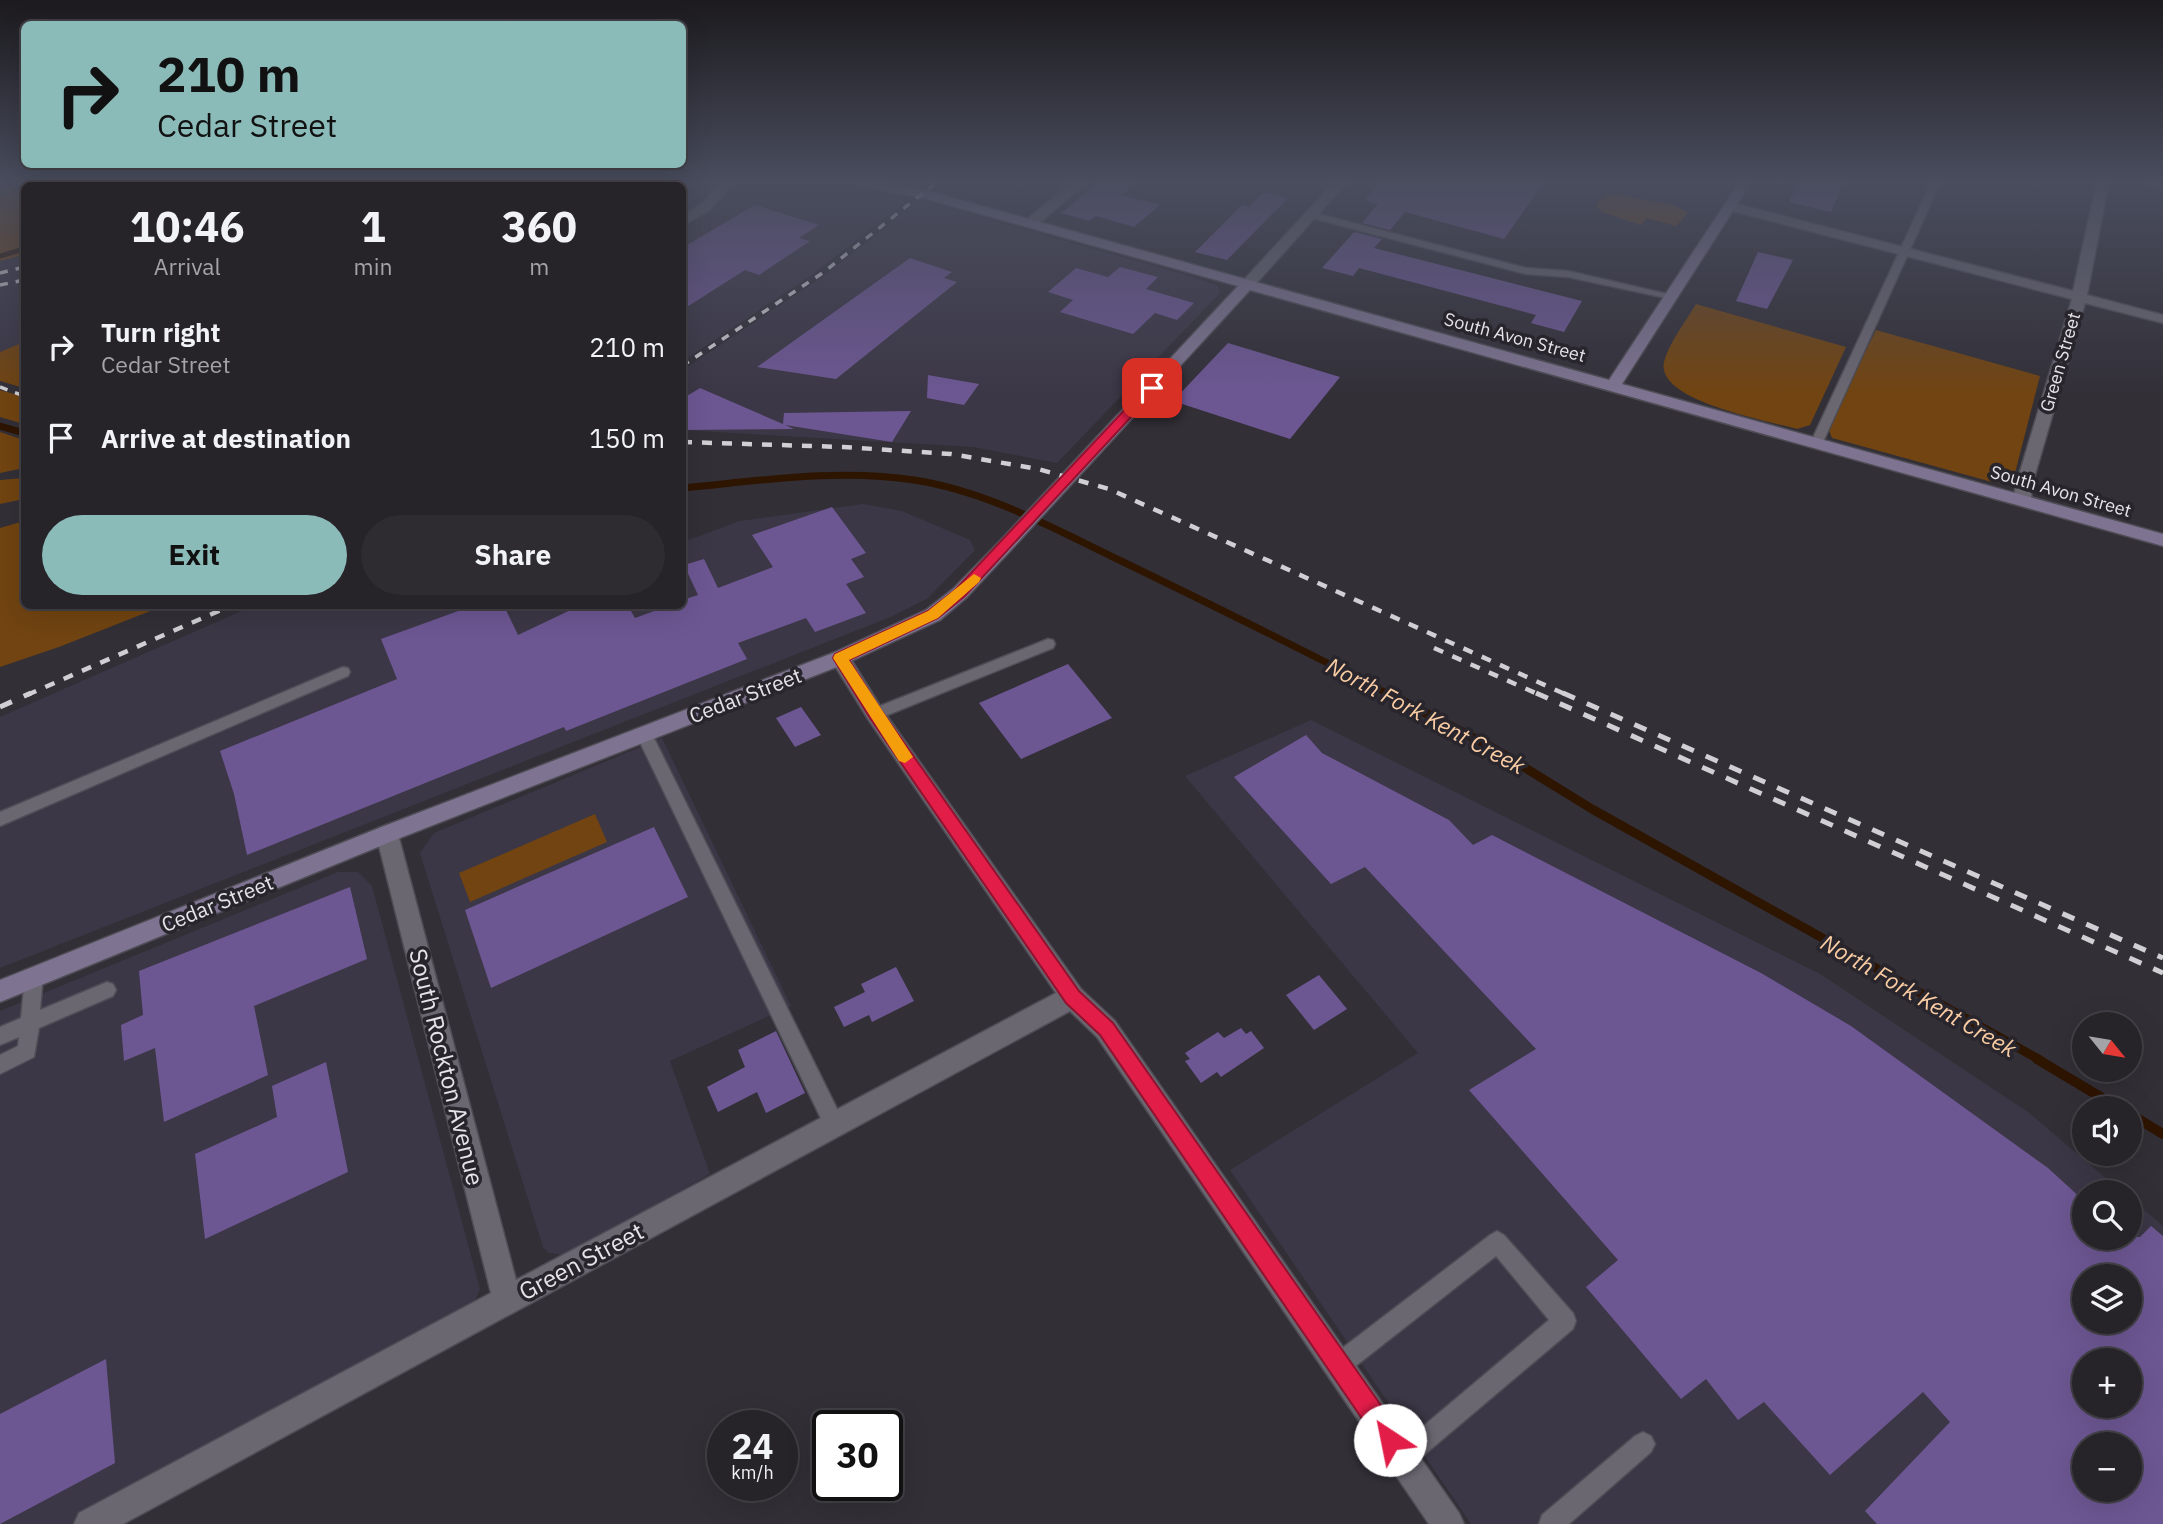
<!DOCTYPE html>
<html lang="en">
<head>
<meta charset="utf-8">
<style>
  body { margin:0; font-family:"IBM Plex Sans",sans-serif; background:#2e2b31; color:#f1f3f6; height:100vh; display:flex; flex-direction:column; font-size:26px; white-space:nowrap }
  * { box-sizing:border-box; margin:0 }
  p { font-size:23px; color:#a4a4a8 }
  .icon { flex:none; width:38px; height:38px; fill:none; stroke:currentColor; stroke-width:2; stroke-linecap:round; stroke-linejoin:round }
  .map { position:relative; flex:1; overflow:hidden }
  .sheet { position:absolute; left:21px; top:182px; width:665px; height:427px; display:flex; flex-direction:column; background:#262329; border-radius:10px; box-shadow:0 7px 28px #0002,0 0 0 2px #424046 }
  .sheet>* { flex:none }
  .guide { position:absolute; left:21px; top:21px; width:665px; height:147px; border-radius:10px; box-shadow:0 7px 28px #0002,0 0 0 2px #424046; background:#8bbbb9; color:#111; overflow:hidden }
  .needle { width:46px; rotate:120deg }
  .buttons { position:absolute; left:2072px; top:1012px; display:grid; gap:14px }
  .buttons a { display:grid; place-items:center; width:70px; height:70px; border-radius:50%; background:#262329; box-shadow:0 7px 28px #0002,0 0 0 2px #424046; font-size:35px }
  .speed { position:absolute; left:707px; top:1410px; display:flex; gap:14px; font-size:35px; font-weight:700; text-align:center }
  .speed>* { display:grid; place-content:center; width:91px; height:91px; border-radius:50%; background:#262329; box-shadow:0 7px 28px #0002,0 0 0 2px #424046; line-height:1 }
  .speed small { font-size:18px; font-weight:400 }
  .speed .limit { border:4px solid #111; border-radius:10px; background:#fff; color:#111 }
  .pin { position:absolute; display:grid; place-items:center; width:60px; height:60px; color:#fff; margin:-30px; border-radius:14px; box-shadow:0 4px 10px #0006 }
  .me { position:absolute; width:77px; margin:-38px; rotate:326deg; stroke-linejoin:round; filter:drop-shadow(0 0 5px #0008) }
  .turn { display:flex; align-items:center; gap:24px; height:147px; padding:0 21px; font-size:32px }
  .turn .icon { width:91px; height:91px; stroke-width:2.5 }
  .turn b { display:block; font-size:49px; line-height:60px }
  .eta { display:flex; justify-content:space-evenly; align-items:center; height:119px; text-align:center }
  .eta b { font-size:42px; font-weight:700; line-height:49px }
  .button { display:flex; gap:14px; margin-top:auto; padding:14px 21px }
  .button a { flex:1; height:80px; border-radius:42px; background:#8bbbb9; color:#111; font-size:28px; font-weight:700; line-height:80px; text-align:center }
  .button a+a { background:#2e2b31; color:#f1f3f6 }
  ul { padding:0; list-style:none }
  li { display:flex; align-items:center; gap:21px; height:91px; padding:0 21px }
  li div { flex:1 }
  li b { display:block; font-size:26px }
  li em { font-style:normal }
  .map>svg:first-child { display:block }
  .built { fill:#3c3746; fill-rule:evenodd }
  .green { fill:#714411 }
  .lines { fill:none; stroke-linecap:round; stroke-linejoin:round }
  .stream-far3 { stroke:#2e1500; stroke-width:5 }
  .stream-far2 { stroke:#2e1500; stroke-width:7 }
  .stream-far1 { stroke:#2e1500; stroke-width:9 }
  .stream { stroke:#2e1500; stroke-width:10 }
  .building { fill:#6d5793; fill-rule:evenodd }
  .lane-casing { stroke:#4e4c54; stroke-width:3 }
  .street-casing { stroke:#4e4c54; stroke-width:3 }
  .secondary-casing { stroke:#4e4c54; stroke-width:3 }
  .lane { fill:#6a6771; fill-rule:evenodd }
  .street { fill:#6a6771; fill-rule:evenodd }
  .secondary { fill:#7e7491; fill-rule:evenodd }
  .rail-far2 { stroke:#d0cfd4; stroke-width:3.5; stroke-dasharray:8 8; stroke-linecap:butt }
  .rail-far1 { stroke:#d0cfd4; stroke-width:4.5; stroke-dasharray:10 10; stroke-linecap:butt }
  .rail { stroke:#d0cfd4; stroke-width:5; stroke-dasharray:13 13; stroke-linecap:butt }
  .route { fill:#e11d48; stroke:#92132f; stroke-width:2 }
  .slow { fill:#f59e0b }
  .labels { text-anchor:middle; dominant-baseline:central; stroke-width:7; stroke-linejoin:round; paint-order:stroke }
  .far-street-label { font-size:18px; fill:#e5e4e9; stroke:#28252d }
  .street-label { font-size:21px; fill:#e5e4e9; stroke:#28252d }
  .water-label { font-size:23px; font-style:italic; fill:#f9cca3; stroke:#28252d }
  .near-street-label { font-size:24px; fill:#e5e4e9; stroke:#28252d }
</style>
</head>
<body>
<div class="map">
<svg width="2163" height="1524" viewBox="0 0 2163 1524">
  <rect width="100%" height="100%" fill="#322f37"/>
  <!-- built -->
  <g class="built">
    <path d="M300,181H838L907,200L812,275L683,361L682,186H285Z"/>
    <path d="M920,200L1186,275L1218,286L1220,293L1057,463L973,447L683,430V370L821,278Z"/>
    <path d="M24,255V342L0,352V261Z"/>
    <path d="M863,504L902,511L970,540L975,550L928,598L893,616L0,968V717L253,606H682L683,542L740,521Z"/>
    <path d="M1311,720L1820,974L2028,1112L2122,1192H2084V1237H2130V1198L2163,1226V1524H1471L1230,1170L1418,1053L1185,776ZM2084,1276H2130V1321H2084ZM2084,1360H2130V1405H2084ZM2084,1444H2130V1489H2084Z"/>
    <path d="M662,738L791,1006L670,1061L710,1174L565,1255L549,1253L543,1247L420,853L434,833Z"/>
    <path d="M338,872H358L372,886L480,1289L471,1310L73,1524H0V1011Z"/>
  </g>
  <!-- green -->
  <g class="green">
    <path d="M0,181H42L49,185L24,186V255L0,261Z"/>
    <path d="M154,181H300L285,186H142Z"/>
    <path d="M1619,194C1641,201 1670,200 1688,213L1676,226L1647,218L1641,225L1602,212L1595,205L1604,196Z"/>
    <path d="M1696,304L1846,347L1810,425L1797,429C1769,421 1655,401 1664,362C1669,343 1686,321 1696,304Z"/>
    <path d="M1876,330L2040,376L2015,473C2009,482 2004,483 1992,482L1832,438L1828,428Z"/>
    <path d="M24,342V388L0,381V352Z"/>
    <path d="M0,390L24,397V424L0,417Z"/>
    <path d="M0,432L24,440V468L0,473Z"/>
    <path d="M24,478V499L0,504V480Z"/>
    <path d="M24,521V606H163L59,647L0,667V528Z"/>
    <path d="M595,814L607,842L470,902L459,873Z"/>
  </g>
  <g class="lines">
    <!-- stream-far3 -->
    <g class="stream-far3">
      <path d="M251,186L265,181"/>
      <path d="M0,256L24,249"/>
    </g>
    <!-- stream-far2 -->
    <g class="stream-far2">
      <path d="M0,426L24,433"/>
      <path d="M682,488C758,481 838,468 914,480C986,491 1051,527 1115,558C1208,603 1299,648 1390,695"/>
    </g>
    <!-- stream-far1 -->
    <path class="stream-far1" d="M1387,693L1493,748L1592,809L2040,1060"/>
    <!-- stream -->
    <g class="stream">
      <path d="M2037,1059L2119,1108"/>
      <path d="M2130,1114L2163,1134"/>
    </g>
  </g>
  <!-- building -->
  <g class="building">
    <path d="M1100,181H1139L1121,195L1160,205L1134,227L1096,216L1089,221L1061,213Z"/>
    <path d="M1381,181H1545L1504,239L1405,212L1390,230L1362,223L1378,204L1364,200Z"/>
    <path d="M1800,181H1844L1831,212L1789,202Z"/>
    <path d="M1264,192L1288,198L1227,260L1195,252L1242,205L1249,207Z"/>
    <path d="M755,205L819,225L799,238L810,241L759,275L745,270L682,310V248Z"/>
    <path d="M1354,232L1382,239L1374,248L1582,301L1564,332L1531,323L1536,315L1359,268L1353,276L1322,268Z"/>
    <path d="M1758,252L1793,260L1767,309L1736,301Z"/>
    <path d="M910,258L952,272L944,278L957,282L836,379L757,367Z"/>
    <path d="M1120,267L1158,277L1146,289L1194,303L1177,320L1155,313L1133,334L1060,312L1073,300L1048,292L1076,268L1108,277Z"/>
    <path d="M1228,343L1340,377L1290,439L1173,401Z"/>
    <path d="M928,375L979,384L964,405L927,398Z"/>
    <path d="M700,388L783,424L784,413L911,411L892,442L785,425L794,429L682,430V399Z"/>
    <path d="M832,507L866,553L851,559L864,577L846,584L866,613L815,632L806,618L738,643L747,659L566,731L564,727L247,855L234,794L220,751L397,679L381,639L472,606H504L518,635L579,606H628L635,618L668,606H682V600L698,595L684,565L704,559L718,588L773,567L752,535Z"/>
    <path d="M1068,664L1112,718L1021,759L979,703Z"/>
    <path d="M801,707L821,735L795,747L776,718Z"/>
    <path d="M1306,735L1322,753L1449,820L1473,845L1492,835L1761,973L1851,1026L2048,1168L2084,1201V1237H2140L2151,1226L2163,1236V1524H1877L1865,1511L1950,1422L1923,1392L1830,1475L1764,1402L1738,1420L1706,1379L1681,1399L1586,1287L1618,1260L1469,1090L1536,1049L1365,867L1331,884L1234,777ZM2084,1276H2130V1321H2084ZM2084,1360H2130V1405H2084ZM2084,1444H2130V1489H2084Z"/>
    <path d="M654,827L688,897L491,988L465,910Z"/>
    <path d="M350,887L367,959L254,1006L268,1075L164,1122L155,1048L124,1061L121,1025L143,1015L139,971Z"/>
    <path d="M896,967L914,1001L872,1022L869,1015L844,1027L834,1007L865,992L861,984Z"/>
    <path d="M1319,975L1347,1009L1314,1030L1286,995Z"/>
    <path d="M1241,1028L1246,1034L1251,1031L1264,1048L1221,1077L1217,1072L1201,1083L1185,1061L1190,1059L1185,1053L1218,1032L1224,1038Z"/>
    <path d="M776,1031L805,1093L766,1113L757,1092L718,1112L707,1087L745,1067L738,1050Z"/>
    <path d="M326,1062L348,1172L205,1239L195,1154L277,1117L272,1086Z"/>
    <path d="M106,1359L115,1463L0,1524V1414Z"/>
  </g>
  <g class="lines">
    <!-- lane casing -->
    <g class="lane-casing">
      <g id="lane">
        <path d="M50,181H61L65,186H54Z"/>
        <path d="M1932,181H1941L1823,442L1821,445H1813L1811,442Z"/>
        <path d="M1311,212L1526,268L1568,271L1676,296L1671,299L1568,277L1526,274L1308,217V213Z"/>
        <path d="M1048,639L1053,640L1055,644L1053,648L880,718L875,720L867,714L870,710Z"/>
        <path d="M343,667L348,668L350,672L348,676L0,826V812Z"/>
        <path d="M644,728L652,734L842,1119L845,1126L842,1133L835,1136L828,1133L636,734Z"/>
        <path d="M34,969L40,971L43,977L40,1010L107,982L113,984L116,990L113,996L39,1028L34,1057L0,1074V1055L18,1046L19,1037L0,1045V1027L21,1018L25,977L28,971Z"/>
        <path d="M1497,1231L1504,1235L1573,1313L1576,1321L1573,1329L1411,1466L1403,1470L1395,1466L1391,1458L1395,1450L1549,1320L1496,1256L1348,1372L1340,1375L1332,1372L1329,1364L1332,1356L1490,1235Z"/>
        <path d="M1643,1432L1651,1436L1655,1444L1651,1452L1569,1524H1539L1542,1515L1635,1436Z"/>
      </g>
    </g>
    <!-- street casing -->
    <g class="street-casing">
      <g id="street">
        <path d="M134,181H151L145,186H128Z"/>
        <path d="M722,181H735L711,209L682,226V216L703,203Z"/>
        <path d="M849,181H874L899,189L893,193Z"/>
        <path d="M1074,181H1088L1036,226H1026V220Z"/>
        <path d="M1335,181H1348L1252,288H1242V282Z"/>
        <path d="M2097,181H2109L2087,295L2163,315V323L2085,303L2032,485L2031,501L2022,506L2013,501L2016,485L2072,299L1725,209L1723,206L1729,202L2073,291Z"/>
        <path d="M2145,181H2163V188L2147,184Z"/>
        <path d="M840,651L847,653L882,709L1081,989L1115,1021L1459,1513L1464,1524H1429L1097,1037L1070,1011L123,1524H74L79,1513L491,1293L376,834L379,828L387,825L395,828L398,834L516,1280L1056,993L868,719L830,658L833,653Z"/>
      </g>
    </g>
    <!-- secondary casing -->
    <g class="secondary-casing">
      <path id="secondary" d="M1740,181H1752L1622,384L2163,534V546L1250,290L1011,550L967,597L940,620L847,663L395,840L0,1002V980L379,828L833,653L926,610L953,589L999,542L1238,286L923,198L889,192V186L928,191L1609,380Z"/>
    </g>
    <!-- lane -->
    <use href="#lane" class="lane"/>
    <!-- street -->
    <use href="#street" class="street"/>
    <!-- secondary -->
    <use href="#secondary" class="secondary"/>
    <!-- rail-far2 -->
    <g class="rail-far2">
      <path d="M321,186L335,181"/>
      <path d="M351,186L365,181"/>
      <path d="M386,186L400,181"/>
      <path d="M404,186L417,181"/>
      <path d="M0,273L24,267"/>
      <path d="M0,285L24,280"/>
      <path d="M682,366L824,272L938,181"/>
      <path d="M0,387L24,396"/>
    </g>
    <!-- rail-far1 -->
    <g class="rail-far1">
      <path d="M682,442L843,447L951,454L1038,469L1109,489L1567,695"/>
      <path d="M1434,648L1540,695"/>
      <path d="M27,695L230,606"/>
    </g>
    <!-- rail -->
    <g class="rail">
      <path d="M1536,693L2163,973"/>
      <path d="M1563,693L2163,958"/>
      <path d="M0,707L31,693"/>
    </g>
  </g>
  <!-- sky -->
  <linearGradient id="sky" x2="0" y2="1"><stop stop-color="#1c1a1e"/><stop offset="0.46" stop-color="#494d5e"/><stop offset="1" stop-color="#494d5e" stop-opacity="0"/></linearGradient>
  <rect width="2163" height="395" fill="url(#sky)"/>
  <!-- route -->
  <path class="route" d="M1148,385L1158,388L965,596L938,618L849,660L881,710L1079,991L1113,1023L1399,1431L1402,1440L1399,1448L1390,1451L1382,1448L1100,1035L1066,1003L870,718L833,658L835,654L928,611L955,590Z"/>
  <!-- slow -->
  <path class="slow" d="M974,574L981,578L979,582L938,618L849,660L913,757L905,763L899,761L833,658L835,654L928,611Z"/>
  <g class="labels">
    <!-- far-street labels -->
    <g class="far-street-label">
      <text transform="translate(1515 337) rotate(15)">South Avon Street</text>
      <text transform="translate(2060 362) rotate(-74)">Green Street</text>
      <text transform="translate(2061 491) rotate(16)">South Avon Street</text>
    </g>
    <!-- street labels -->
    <g class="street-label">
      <text transform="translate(745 695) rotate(-21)">Cedar Street</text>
      <text transform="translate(217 903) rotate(-22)">Cedar Street</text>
    </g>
    <!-- water labels -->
    <g class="water-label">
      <text transform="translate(1426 715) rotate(28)">North Fork Kent Creek</text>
      <text transform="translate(1919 995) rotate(30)">North Fork Kent Creek</text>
    </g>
    <!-- near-street labels -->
    <g class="near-street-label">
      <text transform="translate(447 1067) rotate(76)">South Rockton Avenue</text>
      <text transform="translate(581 1261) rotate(-28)">Green Street</text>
    </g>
  </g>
</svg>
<div class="buttons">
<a><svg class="needle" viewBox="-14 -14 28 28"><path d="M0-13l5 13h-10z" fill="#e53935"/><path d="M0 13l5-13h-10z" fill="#a4a4a8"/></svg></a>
<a><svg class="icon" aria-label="sound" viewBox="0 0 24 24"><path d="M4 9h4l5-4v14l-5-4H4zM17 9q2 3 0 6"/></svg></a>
<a><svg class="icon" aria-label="search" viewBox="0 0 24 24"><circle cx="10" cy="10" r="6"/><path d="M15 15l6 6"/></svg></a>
<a><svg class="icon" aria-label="layers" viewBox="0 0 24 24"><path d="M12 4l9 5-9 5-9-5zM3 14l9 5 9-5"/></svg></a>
<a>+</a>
<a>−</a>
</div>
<div class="speed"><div>24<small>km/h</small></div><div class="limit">30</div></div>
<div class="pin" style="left:1152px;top:388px;background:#d93025"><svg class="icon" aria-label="arrive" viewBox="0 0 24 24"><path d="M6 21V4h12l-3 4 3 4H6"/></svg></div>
<svg class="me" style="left:1390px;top:1440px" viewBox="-20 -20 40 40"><circle r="19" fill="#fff"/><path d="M0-13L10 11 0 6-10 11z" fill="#e11d48"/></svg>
<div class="guide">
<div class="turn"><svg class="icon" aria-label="right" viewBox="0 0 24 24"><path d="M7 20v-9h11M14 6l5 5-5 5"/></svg><div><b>210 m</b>Cedar Street</div></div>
</div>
<section class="sheet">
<div class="eta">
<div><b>10:46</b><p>Arrival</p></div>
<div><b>1</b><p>min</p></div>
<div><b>360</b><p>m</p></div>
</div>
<ul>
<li><svg class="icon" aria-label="right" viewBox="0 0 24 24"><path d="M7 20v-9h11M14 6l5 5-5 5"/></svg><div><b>Turn right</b><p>Cedar Street</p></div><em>210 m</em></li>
<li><svg class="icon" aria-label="arrive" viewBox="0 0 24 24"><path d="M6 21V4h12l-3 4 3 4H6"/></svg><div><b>Arrive at destination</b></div><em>150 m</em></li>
</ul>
<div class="button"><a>Exit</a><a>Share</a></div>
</section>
</div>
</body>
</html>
